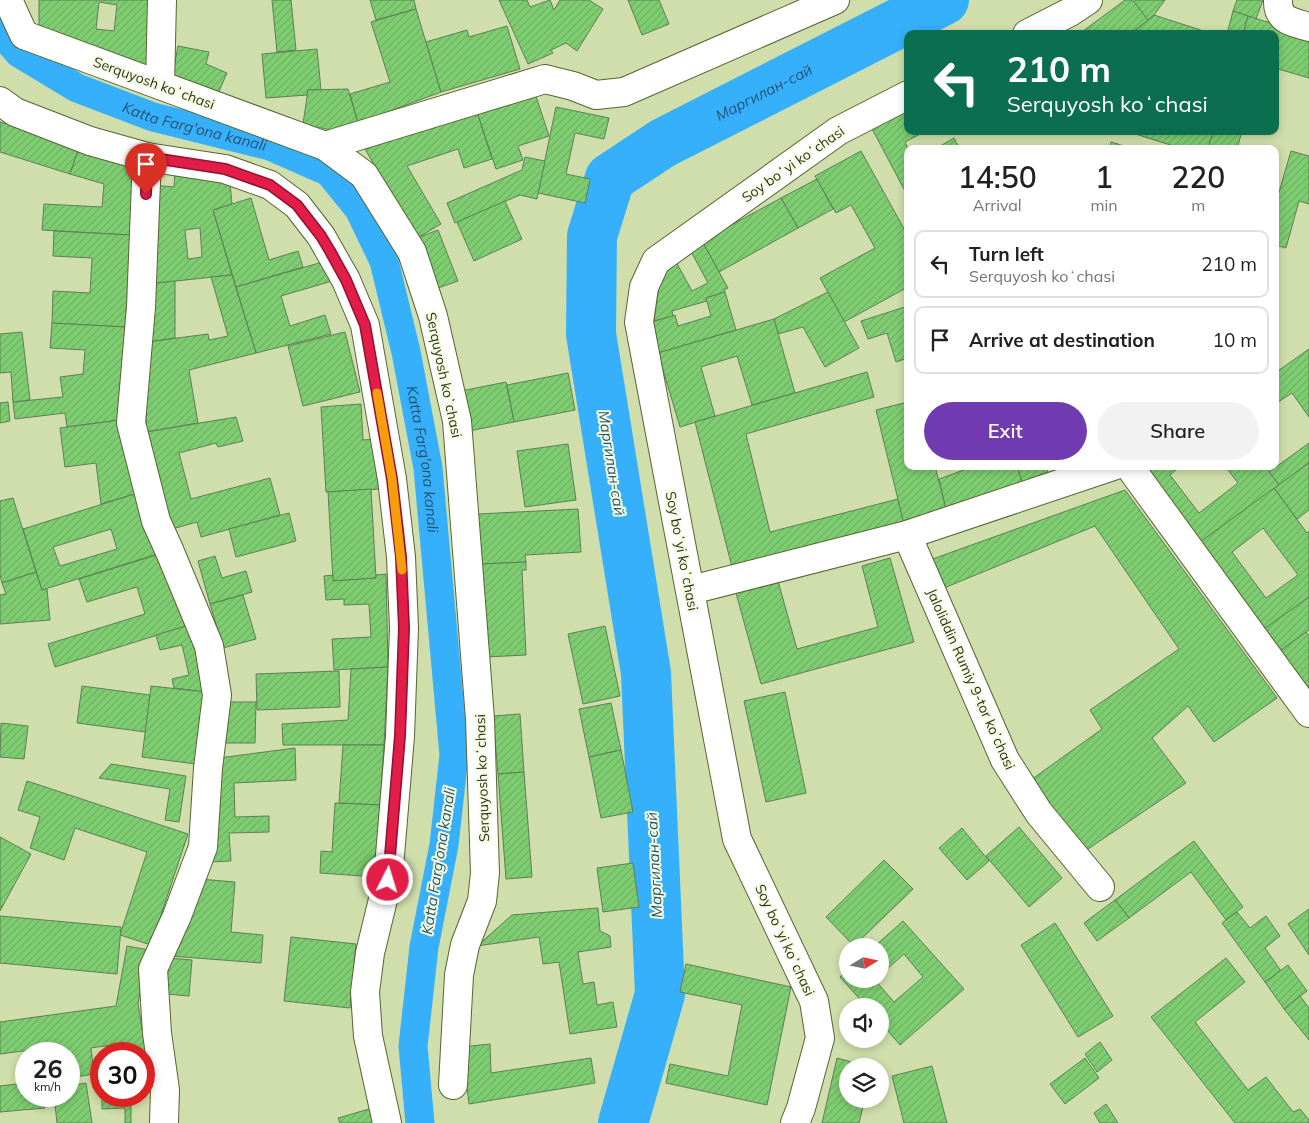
<!DOCTYPE html>
<html lang="en">
<head>
<meta charset="utf-8">
<style>
  body { margin:0; font-family:Mulish,sans-serif; background:#f2f2f2; color:#202124; height:100vh; display:flex; flex-direction:column; font-size:19px; white-space:nowrap }
  * { box-sizing:border-box; margin:0 }
  p { font-size:16px; color:#757577 }
  .icon { flex:none; width:28px; height:28px; fill:none; stroke:currentColor; stroke-width:2; stroke-linecap:round; stroke-linejoin:round }
  .map { position:relative; flex:1; overflow:hidden }
  .details { position:absolute; left:904px; top:145px; width:375px; height:325px; display:flex; flex-direction:column; background:#fff; border-radius:10px; box-shadow:0 2px 8px #0003 }
  .details>* { flex:none }
  .hud { position:absolute; left:904px; top:30px; width:375px; height:105px; border-radius:10px; box-shadow:0 2px 8px #0003; background:#0b6e4f; color:#fff; overflow:hidden }
  .needle { width:32px; rotate:80deg }
  .tools { position:absolute; left:839px; top:938px; display:grid; gap:10px }
  .tools a { display:grid; place-items:center; width:50px; height:50px; border-radius:50%; background:#fff; box-shadow:0 2px 8px #0003; font-size:25px }
  .speed { position:absolute; left:15px; top:1042px; display:flex; gap:10px; font-size:25px; font-weight:700; text-align:center }
  .speed>* { display:grid; place-content:center; width:65px; height:65px; border-radius:50%; background:#fff; box-shadow:0 2px 8px #0003; line-height:1 }
  .speed small { font-size:12px; font-weight:400 }
  .speed .limit { border:8px solid #d22; background:#fff; color:#111 }
  .pin { position:absolute; display:grid; place-items:center; width:42px; height:42px; color:#fff; margin:-51px -21px; border-radius:50% 50% 50% 0; rotate:-45deg; box-shadow:0 0 5px #0007 }
  .pin .icon { rotate:45deg }
  .me { position:absolute; width:55px; margin:-28px; rotate:5deg; stroke-linejoin:round; filter:drop-shadow(0 0 4px #0008) }
  .turn { display:flex; align-items:center; gap:18px; height:105px; padding:0 20px; font-size:22px }
  .turn .icon { width:65px; height:65px; stroke-width:2.5 }
  .turn b { display:block; font-size:35px; line-height:42px }
  .eta { display:flex; justify-content:space-evenly; align-items:center; height:85px; text-align:center }
  .eta b { font-size:30px; font-weight:600; line-height:35px }
  .action { display:flex; gap:10px; margin-top:auto; padding:10px 20px }
  .action a { flex:1; height:58px; border-radius:30px; background:#703ab0; color:#fff; font-size:20px; font-weight:600; line-height:58px; text-align:center }
  .action a+a { background:#f2f2f2; color:#202124 }
  ul { padding:0; list-style:none }
  li { display:flex; align-items:center; gap:15px; height:68px; margin:0 10px 8px; padding:0 10px; border:2px solid #e0e0e0; border-radius:10px }
  li div { flex:1 }
  li b { display:block; font-size:19px }
  li em { font-style:normal }
  .map>svg:first-child { display:block }
  .lines { fill:none; stroke-linecap:round; stroke-linejoin:round }
  .canal { stroke:#36b0fa; stroke-width:29 }
  .river { stroke:#36b0fa; stroke-width:50 }
  .building { fill:url(#building-hatch); stroke:#5d7f57; fill-rule:evenodd }
  .minor-casing { stroke:#586434; stroke-width:30 }
  .minor { stroke:#fff; stroke-width:28 }
  .route-casing { stroke:#92132f; stroke-width:12 }
  .route { stroke:#e11d48; stroke-width:9 }
  .slow { stroke:#f59e0b; stroke-width:9 }
  .labels { text-anchor:middle; dominant-baseline:central; stroke-width:4; stroke-linejoin:round; paint-order:stroke }
  .street-label { font-size:14px; fill:#2d321e; stroke:#f4fce1 }
  .water-label { font-size:15px; font-style:italic; fill:#245270; stroke:#f4fce1 }
</style>
</head>
<body>
<div class="map">
<svg width="1309" height="1123" viewBox="0 0 1309 1123">
  <defs>
    <pattern id="building-hatch" width="6" height="6" patternUnits="userSpaceOnUse" patternTransform="scale(1.25)"><rect width="6" height="6" fill="#7ece71"/><path d="M-1 1l2-2M0 6l6-6M5 7l2-2" fill="none" stroke="#6db161"/></pattern>
  </defs>
  <rect width="100%" height="100%" fill="#cfdeaa"/>
  <g class="lines">
    <!-- canal -->
    <path class="canal" id="s1" d="M0,32L19,53L77,88L153,117L270,146L329,172L359,209L384,261L406,352L428,468L454,755L444,845L424,947L413,1046L420,1123"/>
    <!-- river -->
    <path class="river" id="s2" d="M623,1123L660,994L646,673L591,334L592,236L610,178L663,143L944,0"/>
  </g>
  <!-- building -->
  <g class="building">
    <path d="M39,0H155L154,73L39,25ZM99,2L117,5L114,31L96,29Z"/>
    <path d="M272,0H291L296,50L277,52Z"/>
    <path d="M370,0H414L416,9L376,20Z"/>
    <path d="M499,0H527L530,7L550,0L554,10L560,0H589L603,9L577,51L566,43L551,50L553,53L528,64Z"/>
    <path d="M628,0H659L669,24L642,35Z"/>
    <path d="M1125,0H1133L1148,20L1130,34H1079Z"/>
    <path d="M1136,0H1165L1154,15L1148,20L1134,2Z"/>
    <path d="M1237,0H1263L1256,19L1233,11Z"/>
    <path d="M416,9L441,92L358,123L350,94L390,82L371,22Z"/>
    <path d="M1233,11L1248,16L1243,34H1227Z"/>
    <path d="M1154,15L1213,34H1140L1136,30Z"/>
    <path d="M1248,16L1309,35V78L1275,68V34H1243Z"/>
    <path d="M507,26L520,69L441,92L426,42L467,30L469,37Z"/>
    <path d="M178,46L209,52L206,64L227,73L216,98L172,78Z"/>
    <path d="M317,49L321,90H308L307,95L266,98L262,54Z"/>
    <path d="M348,89L358,123L335,131L303,124L308,90Z"/>
    <path d="M535,93L549,136L518,146L523,160L496,169L477,112Z"/>
    <path d="M908,106V131H926L905,142L908,149V190L905,191L870,125Z"/>
    <path d="M556,107L609,118L604,139L575,133L566,174L590,179L585,203L538,193Z"/>
    <path d="M477,112L492,159L464,168L458,149L407,166L441,224L417,238L365,149Z"/>
    <path d="M0,122L79,147L70,174L0,152Z"/>
    <path d="M1126,131H1213L1208,149H1183Z"/>
    <path d="M1213,131H1242L1237,149H1208Z"/>
    <path d="M954,138L960,149H945L942,145Z"/>
    <path d="M1111,142L1134,149H1109Z"/>
    <path d="M79,147L135,165L131,235L42,230L44,204L102,207L104,184L70,174Z"/>
    <path d="M861,151L908,236V287L844,322L820,278L875,248L851,205L836,213L815,176Z"/>
    <path d="M1291,151L1309,156V204L1299,201L1286,248L1275,245V206Z"/>
    <path d="M525,157L545,161L537,199L520,195L455,223L447,203L522,170Z"/>
    <path d="M175,171L229,173L232,204L213,210L232,275L148,284L153,185L174,187ZM200,228L202,257L188,259L185,230Z"/>
    <path d="M817,179L833,209L798,228L781,198Z"/>
    <path d="M251,198L269,260L298,251L303,267L236,287L213,210Z"/>
    <path d="M781,198L798,228L719,272L702,241Z"/>
    <path d="M505,201L522,239L474,261L457,222Z"/>
    <path d="M438,230L458,281L438,288L419,237Z"/>
    <path d="M54,231L131,235L125,327L52,323L53,291L90,293L92,258L53,256Z"/>
    <path d="M702,241L728,288L724,290L725,292L706,298L707,301L672,311L673,316L654,321L660,279L675,260L692,291L708,283L688,246Z"/>
    <path d="M326,261L332,281L281,296L290,326L325,315L331,334L256,353L236,287Z"/>
    <path d="M232,275L256,353L189,370L198,423L146,432L147,342L208,334L209,340L228,336L211,277Z"/>
    <path d="M175,281V338L147,342L148,284Z"/>
    <path d="M725,292L736,330L658,353L649,323L675,315L678,326L711,316L706,298Z"/>
    <path d="M828,292L859,348L825,367L803,327L778,334L774,319Z"/>
    <path d="M908,306V358L896,362L887,333L868,339L861,321Z"/>
    <path d="M774,319L795,393L752,405L737,356L701,367L715,416L680,427L658,353Z"/>
    <path d="M52,323L125,327L122,384L127,419L67,427L65,413L15,419L13,402L63,397L60,377L83,374L85,350L50,348Z"/>
    <path d="M22,332L30,400L13,402L11,372L0,373V334Z"/>
    <path d="M345,332L360,392L303,406L288,346Z"/>
    <path d="M1309,349V417L1292,393L1275,404V373Z"/>
    <path d="M867,372L874,397L746,434L770,532L898,499L904,524L732,567L695,422Z"/>
    <path d="M568,373L575,410L514,422L507,385Z"/>
    <path d="M506,382L514,422L469,431L461,391Z"/>
    <path d="M8,402L10,421L0,423V403Z"/>
    <path d="M908,402V466H935L947,513L904,524L876,410Z"/>
    <path d="M361,404L363,440L377,439L380,489L326,492L321,407Z"/>
    <path d="M236,417L243,441L218,447L216,443L179,453L191,499L270,478L280,515L201,537L197,522L172,529L146,432Z"/>
    <path d="M127,419L141,492L101,504L96,463L65,467L60,428Z"/>
    <path d="M1309,443V463L1279,485L1269,472Z"/>
    <path d="M568,444L576,500L525,507L517,451Z"/>
    <path d="M1309,463V510L1297,519L1274,488Z"/>
    <path d="M975,466H1017L1022,482L946,509L939,479Z"/>
    <path d="M1017,466H1046L1048,472L1022,482Z"/>
    <path d="M1141,466H1181L1170,475L1199,513L1238,483L1225,466H1265L1279,485L1192,548Z"/>
    <path d="M1274,488L1307,533L1309,531V597L1255,636L1192,548ZM1263,528L1298,575L1266,598L1232,552Z"/>
    <path d="M371,489L376,578L333,581L328,492Z"/>
    <path d="M1125,490L1277,698L1214,742L1188,706L1152,738L1186,783L1085,851L1028,782L1102,729L1090,710L1179,649L1095,526L939,590L927,561Z"/>
    <path d="M141,492L161,553L42,590L23,529ZM111,529L117,549L60,566L53,547Z"/>
    <path d="M13,498L36,572L2,583L0,575V501Z"/>
    <path d="M578,509L581,552L525,555L526,562L481,564L478,514Z"/>
    <path d="M289,513L296,541L236,557L229,529Z"/>
    <path d="M166,552L196,623L55,667L48,644L145,614L137,587L87,602L79,579Z"/>
    <path d="M215,556L222,578L246,571L252,592L210,604L198,561Z"/>
    <path d="M890,558L914,642L761,684L736,593L778,581L797,649L878,627L862,566Z"/>
    <path d="M526,562V570H522L526,655L486,657L481,564Z"/>
    <path d="M36,572L42,590L47,589L50,620L0,624V595L6,594L2,583Z"/>
    <path d="M386,574L388,667L334,670L332,639L371,637L369,604L344,605V599L326,600L324,576L333,575V581L376,578V575Z"/>
    <path d="M243,595L256,639L223,648L210,604Z"/>
    <path d="M1309,597V630L1273,656L1257,634Z"/>
    <path d="M196,623L206,692L174,688L172,679L189,675L182,645L160,650L156,635Z"/>
    <path d="M605,626L620,696L583,704L568,634Z"/>
    <path d="M1306,632L1309,636V687L1300,694L1273,656Z"/>
    <path d="M388,667L384,745H283L282,724L348,720L351,669Z"/>
    <path d="M339,671L340,707L257,710L256,674Z"/>
    <path d="M82,686L150,695L146,732L77,723Z"/>
    <path d="M151,686L206,692L196,764L142,757Z"/>
    <path d="M785,692L806,793L766,802L744,701Z"/>
    <path d="M223,702H256L255,743H223Z"/>
    <path d="M611,703L621,750L589,757L579,709Z"/>
    <path d="M520,714L524,772L498,774L493,716Z"/>
    <path d="M1,723L28,726L24,759L0,757Z"/>
    <path d="M343,745H384L380,805L339,803Z"/>
    <path d="M295,748L296,780L234,783L235,817L269,816V832L229,833L231,861L210,862L219,758Z"/>
    <path d="M621,750L633,812L601,818L589,757Z"/>
    <path d="M111,764L186,776L179,822L165,820L170,789L99,778Z"/>
    <path d="M524,772L532,877L506,879L498,774Z"/>
    <path d="M27,781L188,834L151,945L120,935L147,852L75,828L64,860L30,848L40,817L18,810Z"/>
    <path d="M335,803L380,805L376,877L320,873L321,851L332,852Z"/>
    <path d="M1019,827L1062,878L1029,907L986,856Z"/>
    <path d="M962,828L989,861L967,880L939,848Z"/>
    <path d="M0,837L31,854L0,911Z"/>
    <path d="M1194,841L1243,907L1226,920L1191,872L1129,918L1115,900Z"/>
    <path d="M884,860L913,889L854,946L826,917Z"/>
    <path d="M633,863L639,907L603,912L597,868Z"/>
    <path d="M199,879L235,882L231,932L263,935L261,963L170,956Z"/>
    <path d="M1115,900L1129,918L1097,941L1084,923Z"/>
    <path d="M598,908L600,931L610,936L611,947L578,952L583,984L594,982L597,1005L613,1002L617,1027L570,1034L559,962L543,964L539,937L477,946L512,915Z"/>
    <path d="M1309,909V955L1288,924Z"/>
    <path d="M1237,912L1250,928L1266,916L1280,936L1265,948L1281,971L1265,982L1222,923Z"/>
    <path d="M0,916L121,927L117,974L0,963Z"/>
    <path d="M903,921L964,989L900,1045L880,1022V1006H866L840,977L848,970V979H874L894,1002L923,977L904,954L886,970L883,966L880,968V946H875Z"/>
    <path d="M1055,923L1113,1016L1078,1037L1021,945Z"/>
    <path d="M291,937L356,944L350,1008L284,1001Z"/>
    <path d="M127,946L149,950L138,1003L149,1075H144V1054H126L125,1043L91,1048L94,1074L69,1078V1054H46V1048L0,1054V1022L116,1006Z"/>
    <path d="M169,958L192,960L189,996L166,994Z"/>
    <path d="M1226,958L1245,982L1195,1022L1248,1090L1266,1077L1293,1112L1300,1109L1309,1120V1123H1235L1151,1017Z"/>
    <path d="M686,964L791,987L767,1105L666,1083L670,1064L728,1076L742,1005L680,992Z"/>
    <path d="M1288,965L1307,991L1284,1009L1265,982Z"/>
    <path d="M1300,996L1309,1008V1040L1284,1009Z"/>
    <path d="M1100,1042L1112,1060L1097,1072L1085,1054Z"/>
    <path d="M490,1044L491,1073L591,1058L595,1083L469,1104L462,1047Z"/>
    <path d="M837,1058L866,1066H848V1099H865L859,1123H822Z"/>
    <path d="M1085,1058L1099,1078L1065,1104L1050,1084Z"/>
    <path d="M932,1066L947,1123H904L892,1076Z"/>
    <path d="M26,1083V1096H44L45,1108L0,1112V1086Z"/>
    <path d="M86,1083L92,1123H57L54,1096H69V1086Z"/>
    <path d="M102,1097H131V1123H125V1108L102,1109Z"/>
    <path d="M1106,1104L1118,1123H1100L1094,1113Z"/>
    <path d="M376,1107L381,1123H340L338,1118Z"/>
  </g>
  <g class="lines">
    <!-- minor casing -->
    <g class="minor-casing">
      <g id="minor">
        <path d="M8,0L24,35L325,146L364,175L412,252L433,316L457,421L480,719L485,873L482,901L465,945L459,975L453,1085"/>
        <path d="M1278,0C1277,21 1293,22 1309,27"/>
        <path d="M1027,34L1070,12L1088,0"/>
        <path d="M160,85L162,0"/>
        <path d="M0,101L15,112L90,141L147,157L141,307L131,423L156,521L170,552L209,646L217,695L208,768L203,847L177,916L153,969L157,1033L165,1090L164,1123"/>
        <path d="M325,146L545,79L573,86L596,95L624,92L835,0"/>
        <path d="M147,157L225,169L270,185L297,205L321,236L346,280L365,325L392,479L401,557L404,628L400,736L388,879L370,953L365,992L368,1036L387,1123"/>
        <path d="M1129,466L1309,713"/>
        <path d="M907,535L1005,760L1039,813L1100,887"/>
        <path d="M691,590L907,535L1113,466"/>
        <path d="M795,1123L801,1108L820,1038L814,1001L737,839L639,322L644,287L656,261L838,131L908,95"/>
      </g>
    </g>
    <!-- minor -->
    <use href="#minor" class="minor"/>
  </g>
  <g class="lines">
    <!-- route casing -->
    <g class="route-casing">
      <path id="route" d="M146,194L147,157L225,169L270,185L297,205L321,236L330,251L346,280L365,325L392,479L401,557L404,628L400,736L388,880"/>
    </g>
    <!-- route -->
    <use href="#route" class="route"/>
    <!-- slow -->
    <path class="slow" d="M377,393L392,479L402,570"/>
  </g>
  <g class="labels">
    <!-- street labels -->
    <g class="street-label">
      <text transform="translate(154 83) rotate(20)">Serquyosh koʻchasi</text>
      <text transform="translate(793 164) rotate(-35)">Soy boʻyi koʻchasi</text>
      <text transform="translate(444 375) rotate(78)">Serquyosh koʻchasi</text>
      <text transform="translate(682 551) rotate(79)">Soy boʻyi koʻchasi</text>
      <text transform="translate(971 679) rotate(66)">Jaloliddin Rumiy 9-tor koʼchasi</text>
      <text transform="translate(482 778) rotate(-92)">Serquyosh koʻchasi</text>
      <text transform="translate(785 940) rotate(65)">Soy boʻyi koʻchasi</text>
    </g>
    <!-- water labels -->
    <g class="water-label">
      <text stroke="none"><textPath href="#s2" startOffset="1134">Маргилан-сай</textPath></text>
      <text stroke="none"><textPath href="#s1" startOffset="220">Katta Farg'ona kanali</textPath></text>
      <text stroke="none"><textPath href="#s1" startOffset="670">Katta Farg'ona kanali</textPath></text>
      <text transform="translate(612 463) rotate(81)">Маргилан-сай</text>
      <text transform="translate(438 861) rotate(-81)">Katta Farg'ona kanali</text>
      <text transform="translate(654 865) rotate(-93)">Маргилан-сай</text>
    </g>
  </g>
</svg>
<div class="tools">
<a><svg class="needle" viewBox="-14 -14 28 28"><path d="M0-13l5 13h-10z" fill="#e53935"/><path d="M0 13l5-13h-10z" fill="#757577"/></svg></a>
<a><svg class="icon" aria-label="sound" viewBox="0 0 24 24"><path d="M4 9h4l5-4v14l-5-4H4zM17 9q2 3 0 6"/></svg></a>
<a><svg class="icon" aria-label="layers" viewBox="0 0 24 24"><path d="M12 4l9 5-9 5-9-5zM3 14l9 5 9-5"/></svg></a>
</div>
<div class="speed"><div>26<small>km/h</small></div><div class="limit">30</div></div>
<div class="pin" style="left:146px;top:194px;background:#d93025"><svg class="icon" aria-label="arrive" viewBox="0 0 24 24"><path d="M6 21V4h12l-3 4 3 4H6"/></svg></div>
<svg class="me" style="left:388px;top:880px" viewBox="-20 -20 40 40"><circle r="17" fill="#e11d48" stroke="#fff" stroke-width="3"/><path d="M0-11L8 9 0 5-8 9z" fill="#fff"/></svg>
<div class="hud">
<div class="turn"><svg class="icon" aria-label="left" viewBox="0 0 24 24"><path d="M17 20v-9H6M10 6l-5 5 5 5"/></svg><div><b>210 m</b>Serquyosh koʻchasi</div></div>
</div>
<section class="details">
<div class="eta">
<div><b>14:50</b><p>Arrival</p></div>
<div><b>1</b><p>min</p></div>
<div><b>220</b><p>m</p></div>
</div>
<ul>
<li><svg class="icon" aria-label="left" viewBox="0 0 24 24"><path d="M17 20v-9H6M10 6l-5 5 5 5"/></svg><div><b>Turn left</b><p>Serquyosh koʻchasi</p></div><em>210 m</em></li>
<li><svg class="icon" aria-label="arrive" viewBox="0 0 24 24"><path d="M6 21V4h12l-3 4 3 4H6"/></svg><div><b>Arrive at destination</b></div><em>10 m</em></li>
</ul>
<div class="action"><a>Exit</a><a>Share</a></div>
</section>
</div>
</body>
</html>
